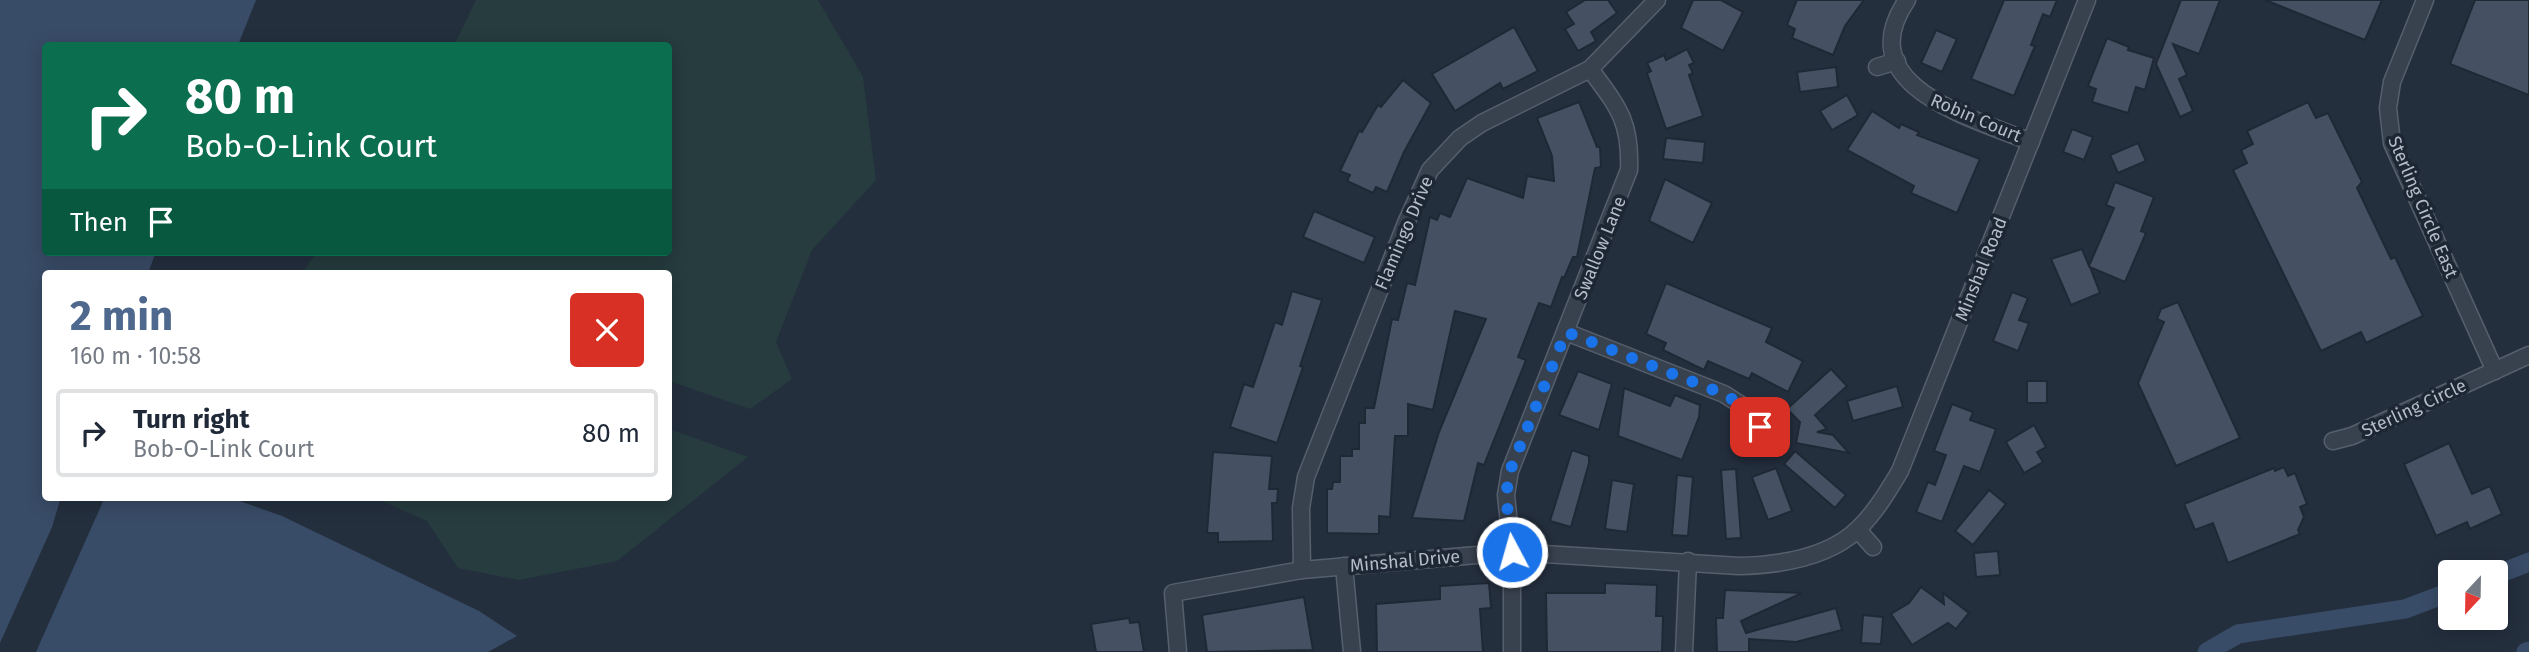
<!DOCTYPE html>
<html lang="en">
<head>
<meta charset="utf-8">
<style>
  body { margin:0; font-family:"Fira Sans",sans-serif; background:#f2f2f3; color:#1f2937; height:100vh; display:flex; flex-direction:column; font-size:26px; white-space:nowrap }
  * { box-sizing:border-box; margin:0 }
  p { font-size:23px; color:#747a83 }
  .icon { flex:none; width:38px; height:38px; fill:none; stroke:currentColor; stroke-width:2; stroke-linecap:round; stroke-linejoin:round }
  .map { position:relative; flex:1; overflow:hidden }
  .details { position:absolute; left:42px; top:270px; width:630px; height:231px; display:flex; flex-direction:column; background:#fff; border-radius:7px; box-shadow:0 4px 18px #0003 }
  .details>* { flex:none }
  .hud { position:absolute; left:42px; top:42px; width:630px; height:214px; border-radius:7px; box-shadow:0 4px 18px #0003; background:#0b6e4f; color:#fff; overflow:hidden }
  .needle { width:46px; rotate:202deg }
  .fabs { position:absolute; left:2438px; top:560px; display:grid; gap:14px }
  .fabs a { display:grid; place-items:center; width:70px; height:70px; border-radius:7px; background:#fff; box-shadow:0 4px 18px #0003; font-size:35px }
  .pin { position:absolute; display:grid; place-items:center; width:60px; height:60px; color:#fff; margin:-30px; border-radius:14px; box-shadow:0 4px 10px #0006 }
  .me { position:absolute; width:77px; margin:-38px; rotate:354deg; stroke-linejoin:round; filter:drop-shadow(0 0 5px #0008) }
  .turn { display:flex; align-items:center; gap:24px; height:147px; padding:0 28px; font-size:32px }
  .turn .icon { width:91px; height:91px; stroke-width:2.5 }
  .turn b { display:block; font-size:49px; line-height:60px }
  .then { display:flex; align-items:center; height:66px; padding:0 28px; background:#0003; gap:14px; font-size:26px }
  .round { display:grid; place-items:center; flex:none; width:74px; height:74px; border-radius:7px; background:#f2f2f3 }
  .headline { display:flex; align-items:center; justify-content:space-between; height:119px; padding:0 28px }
  h1 { font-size:42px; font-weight:700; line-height:52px; color:#4f688e }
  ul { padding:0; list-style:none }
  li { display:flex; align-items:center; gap:21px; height:88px; margin:0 14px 10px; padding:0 14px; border:4px solid #e0e1e3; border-radius:7px }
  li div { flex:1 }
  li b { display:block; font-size:26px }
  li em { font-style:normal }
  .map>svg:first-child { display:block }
  .green { fill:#263c3f }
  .water { fill:#394c67 }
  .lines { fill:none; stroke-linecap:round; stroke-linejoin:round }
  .canal { stroke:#394c67; stroke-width:19 }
  .building { fill:#455162; stroke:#1f2835; stroke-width:2 }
  .minor-casing { stroke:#565f6c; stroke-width:19 }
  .minor { stroke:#38414e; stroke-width:16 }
  .route { stroke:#1a73e8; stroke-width:12; stroke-dasharray:0 21.6 }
  .labels { text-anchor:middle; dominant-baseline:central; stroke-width:7; stroke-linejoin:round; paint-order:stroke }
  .street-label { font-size:18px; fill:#b4bcc9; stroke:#1d2633 }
</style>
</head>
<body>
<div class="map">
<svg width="2529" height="652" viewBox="0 0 2529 652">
  <rect width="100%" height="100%" fill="#242f3e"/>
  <!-- green -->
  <g class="green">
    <path d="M476,0H818L863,77L876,180L812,250L776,342L792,379L750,409L669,381L668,273H302L317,252H668V46L454,45Z"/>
    <path d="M669,429L748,457L617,561L519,580L458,568L427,521L373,497H668Z"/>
  </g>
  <!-- water -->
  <g class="water">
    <path d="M0,0H256L238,45L46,46V252H156L148,273H46V497H61L52,527L0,643Z"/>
    <path d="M105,497H228L282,516L479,611L517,636L488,652H36Z"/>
  </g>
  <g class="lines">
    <!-- canal -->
    <g class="canal">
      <path d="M2496,575L2529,562"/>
      <path d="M2207,652L2238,634L2405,609L2450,592"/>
      <path d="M2526,652L2529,651"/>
    </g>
  </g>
  <!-- building -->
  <g class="building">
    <path d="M1585,0H1608L1617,13L1591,32L1596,41L1578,51L1565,29L1574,24L1566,12Z"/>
    <path d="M1693,0H1721L1743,12L1723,51L1681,28Z"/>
    <path d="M1797,0H1864L1845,26L1833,55L1792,38L1795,29L1787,25Z"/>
    <path d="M2004,0H2057L2050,17L2043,14L2031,45L2035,46L2014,96L1971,79Z"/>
    <path d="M2181,0H2220L2199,54L2173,44L2187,75L2179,79L2193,111L2180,117L2156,64Z"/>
    <path d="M2265,0H2382L2365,40Z"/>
    <path d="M2475,0H2529V95L2450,64Z"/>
    <path d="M1514,27L1538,71L1503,89L1500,83L1455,111L1432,74Z"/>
    <path d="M1936,30L1957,39L1942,72L1921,63Z"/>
    <path d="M2107,38L2129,47L2128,50L2154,58L2145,90L2136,87L2128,113L2092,102L2096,89L2088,86Z"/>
    <path d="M1687,49L1694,63L1689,65L1693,73L1689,75L1703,116L1666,129L1647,73L1651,71L1647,63L1664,55L1666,60Z"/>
    <path d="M1836,67L1838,87L1800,92L1797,72Z"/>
    <path d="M1403,80L1431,103L1404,152L1387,192L1376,187L1373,193L1347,181L1350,175L1340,171L1359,131L1362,132L1378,105L1381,107Z"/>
    <path d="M1847,95L1858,115L1832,130L1820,111Z"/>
    <path d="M1579,102L1597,147H1600L1601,167L1595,168L1577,257H1573L1564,278L1562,277L1551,307L1539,303L1518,357L1526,360L1484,465L1478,463L1464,521L1412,518L1439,432L1486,319L1455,311L1433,410L1408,404V436H1395L1390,517L1379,516V534L1327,533V489H1332L1333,482H1340V456H1352V449H1359V423H1365V408H1374L1392,319L1398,320L1407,283L1415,285L1430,217L1437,220L1440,213L1450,217L1467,178L1523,198L1527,176L1554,181L1552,156L1537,118Z"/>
    <path d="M2308,102L2316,118L2328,113L2362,182L2357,188L2391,259L2395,257L2423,316L2366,343L2361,332L2321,351L2233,170L2247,163L2241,150L2253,144L2247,131Z"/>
    <path d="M1872,111L1899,128L1901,124L1919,132L1917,135L1980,159L1957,213L1911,193L1914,186L1847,150Z"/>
    <path d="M2072,129L2093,137L2084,160L2063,152Z"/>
    <path d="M1666,138L1705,142L1703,163L1663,159Z"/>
    <path d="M2138,143L2146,161L2118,173L2110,155Z"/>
    <path d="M1665,179L1712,203L1693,243L1649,221Z"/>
    <path d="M2115,182L2154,197L2141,231L2146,233L2125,282L2090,267L2100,293L2071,305L2051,259L2082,249L2089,266L2114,208L2106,205Z"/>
    <path d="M1314,211L1375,237L1364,263L1303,237Z"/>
    <path d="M1666,283L1772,328L1766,342L1803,361L1788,392L1752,373L1749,379L1708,361L1704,370L1663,350L1666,343L1646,334Z"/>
    <path d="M1292,291L1322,300L1300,366L1303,367L1277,443L1230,427L1244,384L1253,387L1275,322L1282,325Z"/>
    <path d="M2012,292L2028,298L2019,320L2029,323L2018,351L1993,341Z"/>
    <path d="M2178,302L2240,438L2176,466L2138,383L2164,322L2157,319L2161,309Z"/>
    <path d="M1831,369L1847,386L1815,415L1827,429L1817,432L1833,435L1849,453L1796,443L1800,422L1787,409Z"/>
    <path d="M1578,371L1612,384L1599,430L1559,415Z"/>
    <rect x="2027" y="381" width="20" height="22"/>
    <path d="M1897,386L1903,407L1853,421L1847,401Z"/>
    <path d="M1624,388L1670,406L1675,395L1700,405L1699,417L1682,460L1618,436Z"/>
    <path d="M1952,404L1973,412L1970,420L1996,429L1980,472L1964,466L1942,522L1916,512L1928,482L1935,485L1946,455L1934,451Z"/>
    <path d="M2034,425L2046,447L2037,452L2043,462L2024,473L2006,442Z"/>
    <path d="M2449,443L2472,494L2490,486L2502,514L2470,529L2467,522L2436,536L2404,464Z"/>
    <path d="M1572,450L1589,456V463L1571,527L1550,521Z"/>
    <path d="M1795,451L1846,495L1835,508L1784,464Z"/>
    <path d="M1213,452L1272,456L1269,489H1278L1277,503H1272L1273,541L1218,542V533H1207Z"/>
    <path d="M2284,467L2288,476L2295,473L2307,504L2300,507L2304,517L2298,530L2300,534L2228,563L2213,523L2195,530L2184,504L2274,468L2275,471Z"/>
    <path d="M1776,468L1792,511L1768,520L1752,477Z"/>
    <path d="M1736,469L1741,538L1726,539L1721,470Z"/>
    <path d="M1677,475L1693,477L1688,536L1672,535Z"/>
    <path d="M1612,480L1634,484L1627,532L1605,529Z"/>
    <path d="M1989,490L2006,504L1973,545L1955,531Z"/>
    <path d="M1998,551L2000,575L1976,577L1974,553Z"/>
    <path d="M1489,583L1491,608L1480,609L1483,652H1377L1376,604L1440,599V586Z"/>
    <path d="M1605,583L1657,585L1656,616H1663L1662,652H1547L1546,593H1605Z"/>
    <path d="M1921,587L1944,604L1943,593L1969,613L1956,629L1948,623L1912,645L1891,614L1909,603Z"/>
    <path d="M1725,590L1802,593L1741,621L1746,633L1836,608L1842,630L1796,642L1749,639V652H1717L1716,618H1723Z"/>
    <path d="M1304,597L1313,650L1207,652L1202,615Z"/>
    <path d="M1863,615L1883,617L1881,644L1861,643Z"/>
    <path d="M1129,618L1130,623L1139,622L1144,652H1096L1091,624Z"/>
  </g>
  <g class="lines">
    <!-- minor casing -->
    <g class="minor-casing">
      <g id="minor">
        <path d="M1907,0C1848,87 1974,118 2031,142"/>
        <path d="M2425,0L2392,82L2388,108L2392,143L2495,371"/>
        <path d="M1877,67L1897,61"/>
        <path d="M1566,332L1724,394L1749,410L1760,427"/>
        <path d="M2333,441L2352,436L2529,355"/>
        <path d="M1858,530L1873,547"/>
        <path d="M1344,566L1352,652"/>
        <path d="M1302,570L1301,508L1306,477L1406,223L1430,170L1460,138L1482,123L1590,69L1657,0"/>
        <path d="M1178,652L1173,593L1302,570L1512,552L1739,566C1779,565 1828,558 1858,529C1875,513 1888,491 1900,471L2087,0"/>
        <path d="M1512,652V552L1506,495L1510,471L1629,170C1631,121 1618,107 1590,69"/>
        <path d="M1684,652L1688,561"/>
      </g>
    </g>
    <!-- minor -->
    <use href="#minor" class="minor"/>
  </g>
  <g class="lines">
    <!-- route -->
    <path class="route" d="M1512,552L1506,495L1510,471L1566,332L1724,394L1749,410L1760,427"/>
  </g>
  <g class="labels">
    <!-- street labels -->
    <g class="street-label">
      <text transform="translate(1976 118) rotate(23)">Robin Court</text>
      <text transform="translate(2423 207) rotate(67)">Sterling Circle East</text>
      <text transform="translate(1404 233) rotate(-67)">Flamingo Drive</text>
      <text transform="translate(1600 248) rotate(-68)">Swallow Lane</text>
      <text transform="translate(1981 269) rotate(-68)">Minshal Road</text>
      <text transform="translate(2414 408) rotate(-25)">Sterling Circle</text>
      <text transform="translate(1405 561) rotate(-5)">Minshal Drive</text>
    </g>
  </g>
</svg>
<div class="fabs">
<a><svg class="needle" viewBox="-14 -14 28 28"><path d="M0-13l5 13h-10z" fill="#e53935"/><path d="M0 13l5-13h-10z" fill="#747a83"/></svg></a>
</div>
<div class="pin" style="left:1760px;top:427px;background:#d93025"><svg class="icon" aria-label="arrive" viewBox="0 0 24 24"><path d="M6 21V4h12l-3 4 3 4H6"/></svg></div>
<svg class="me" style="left:1512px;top:552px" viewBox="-20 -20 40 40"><circle r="17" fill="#1a73e8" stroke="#fff" stroke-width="3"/><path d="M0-11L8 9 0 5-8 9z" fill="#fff"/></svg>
<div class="hud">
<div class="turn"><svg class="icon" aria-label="right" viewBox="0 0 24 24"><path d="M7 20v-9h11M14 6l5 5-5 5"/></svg><div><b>80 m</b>Bob-O-Link Court</div></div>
<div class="then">Then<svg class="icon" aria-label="arrive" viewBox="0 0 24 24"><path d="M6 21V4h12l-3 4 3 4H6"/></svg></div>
</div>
<section class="details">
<div class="headline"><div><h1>2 min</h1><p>160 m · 10:58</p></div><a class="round" style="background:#d93025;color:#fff"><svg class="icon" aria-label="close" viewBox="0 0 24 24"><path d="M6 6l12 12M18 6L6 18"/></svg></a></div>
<ul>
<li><svg class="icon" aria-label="right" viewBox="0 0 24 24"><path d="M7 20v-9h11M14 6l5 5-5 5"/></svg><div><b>Turn right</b><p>Bob-O-Link Court</p></div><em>80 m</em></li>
</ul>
</section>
</div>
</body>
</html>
